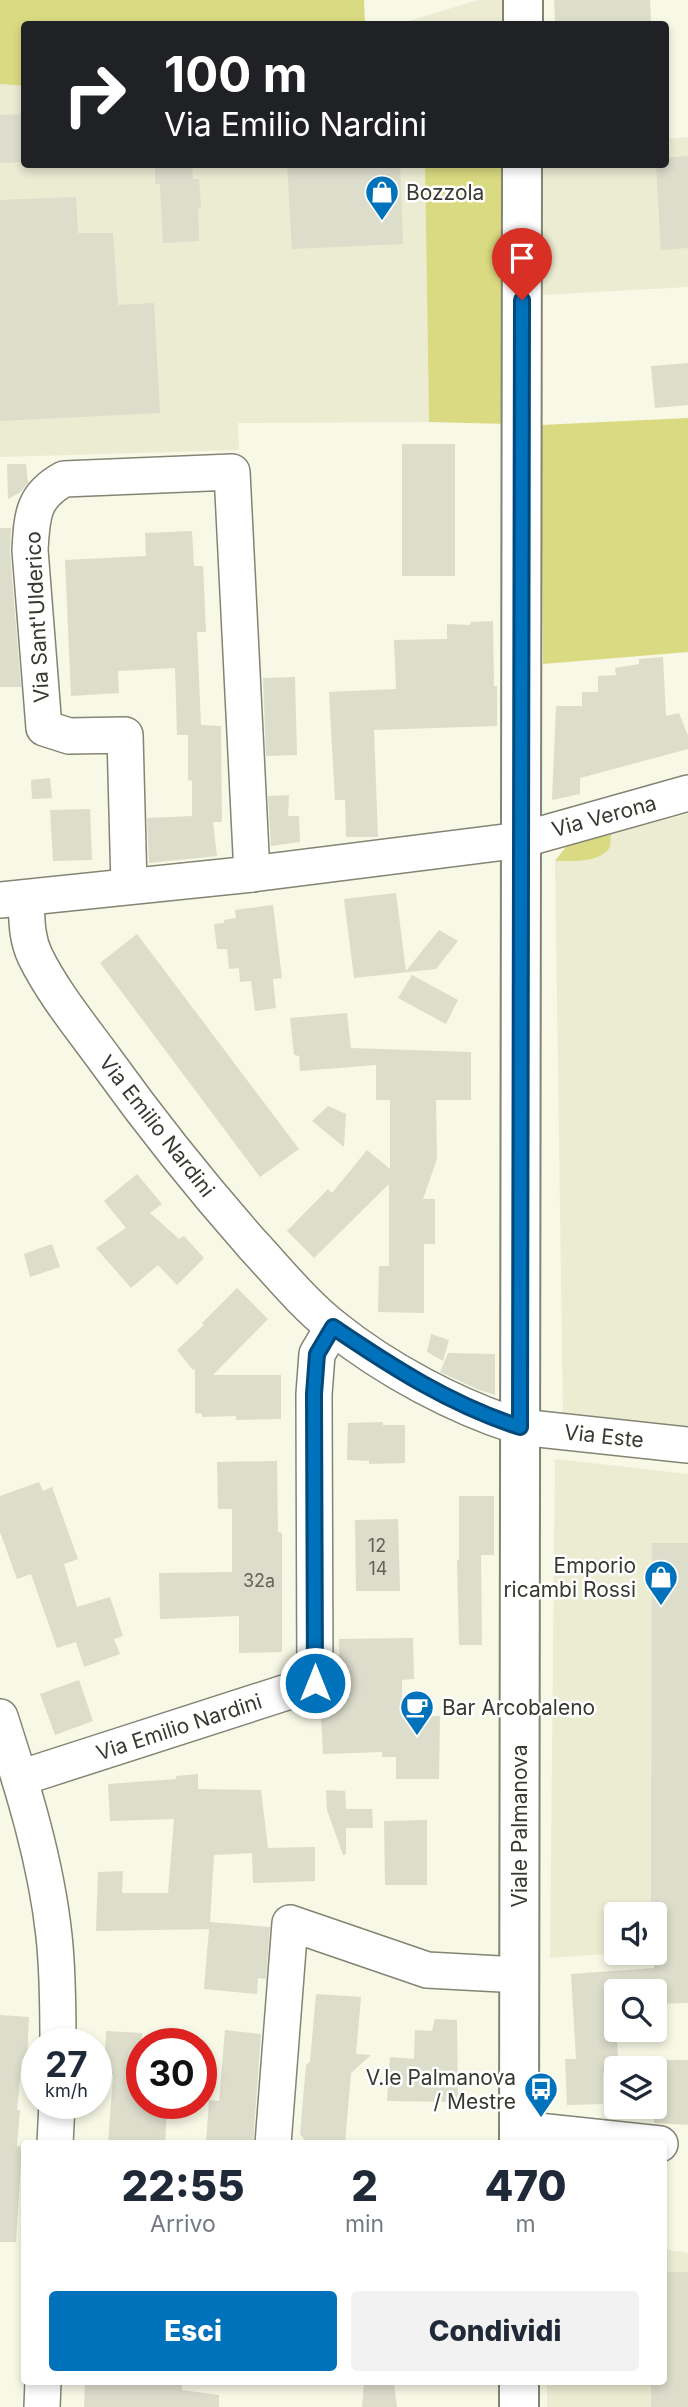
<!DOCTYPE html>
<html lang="it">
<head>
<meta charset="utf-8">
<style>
  body { margin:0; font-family:Inter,sans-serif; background:#f2f2f3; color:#1f2937; height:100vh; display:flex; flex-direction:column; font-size:26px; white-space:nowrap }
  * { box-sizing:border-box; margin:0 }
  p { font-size:23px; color:#747a83 }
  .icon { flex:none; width:38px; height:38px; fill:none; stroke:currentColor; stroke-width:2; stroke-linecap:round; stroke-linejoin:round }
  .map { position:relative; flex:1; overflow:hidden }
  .drawer { position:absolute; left:21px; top:2140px; width:646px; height:245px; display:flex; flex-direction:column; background:#fff; border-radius:7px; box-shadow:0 4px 10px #0003 }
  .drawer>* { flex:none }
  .hud { position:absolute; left:21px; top:21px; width:648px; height:147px; border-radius:7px; box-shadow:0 4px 10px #0003; background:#202124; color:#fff; overflow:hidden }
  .fabs { position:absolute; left:604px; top:1902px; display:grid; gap:14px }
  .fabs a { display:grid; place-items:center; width:63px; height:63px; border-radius:7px; background:#fff; box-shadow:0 4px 10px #0003; font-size:35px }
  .speed { position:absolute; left:21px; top:2028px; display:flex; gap:14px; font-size:35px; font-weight:700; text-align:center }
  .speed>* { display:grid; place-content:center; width:91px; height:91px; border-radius:50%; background:#fff; box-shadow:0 4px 10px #0003; line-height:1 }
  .speed small { font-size:18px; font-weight:400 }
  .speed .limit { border:10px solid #d22; background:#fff; color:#111 }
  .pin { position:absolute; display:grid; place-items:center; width:60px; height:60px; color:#fff; margin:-72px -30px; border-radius:50% 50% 50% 0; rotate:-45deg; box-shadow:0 0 7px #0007 }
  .pin .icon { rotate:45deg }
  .me { position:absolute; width:77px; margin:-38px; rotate:0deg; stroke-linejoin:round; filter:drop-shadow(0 0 5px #0008) }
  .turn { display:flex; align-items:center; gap:24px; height:147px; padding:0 28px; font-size:32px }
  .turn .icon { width:91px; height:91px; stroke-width:2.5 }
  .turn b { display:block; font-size:49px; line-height:60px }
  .eta { display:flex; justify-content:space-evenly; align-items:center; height:119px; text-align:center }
  .eta b { font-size:42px; font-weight:800; line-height:49px }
  .primary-button { display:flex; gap:14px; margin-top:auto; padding:14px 28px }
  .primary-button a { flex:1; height:80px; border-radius:7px; background:#0071bb; color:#fff; font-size:28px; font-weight:800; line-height:80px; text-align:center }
  .primary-button a+a { background:#f2f2f3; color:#1f2937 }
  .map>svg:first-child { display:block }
  .built { fill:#ebecd2 }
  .green { fill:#dada82 }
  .building { fill:#dcddcb }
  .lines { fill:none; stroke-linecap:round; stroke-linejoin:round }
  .minor-casing { stroke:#838473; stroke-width:38 }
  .major-casing { stroke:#838473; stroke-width:42 }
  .minor { stroke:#fff; stroke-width:35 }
  .major { stroke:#fff; stroke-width:38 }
  .route-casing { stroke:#00497a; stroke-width:18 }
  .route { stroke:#0071bb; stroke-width:12 }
  .labels { text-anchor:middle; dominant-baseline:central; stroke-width:5; stroke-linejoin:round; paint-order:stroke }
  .number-label { font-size:18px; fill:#626258 }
  .poi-label { font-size:21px; fill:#393932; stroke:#fff; text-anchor:start }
  .street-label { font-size:21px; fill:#393932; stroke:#fff }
</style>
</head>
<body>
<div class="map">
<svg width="688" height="2407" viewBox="0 0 688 2407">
  <rect width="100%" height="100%" fill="#f7f8e5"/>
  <!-- built -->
  <g class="built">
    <path d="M478,0H506V24H399Z"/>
    <path d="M0,84L24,86V164L425,165L429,422L238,423L239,450L0,457Z"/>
    <path d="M688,137V287L540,295L539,165L665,164V139Z"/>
    <path d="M688,814V1429L563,1416L555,861L569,843Z"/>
    <path d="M555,1459L688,1474V1947L654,1914H616V1953L550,1958Z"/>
    <path d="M663,2249L688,2253V2407H547V2382H663Z"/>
  </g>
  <!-- green -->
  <g class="green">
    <path d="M0,0H364L365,24H24V86L0,84Z"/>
    <path d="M425,165H507L508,424L429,422Z"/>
    <path d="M688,418V652L543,664L541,425Z"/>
    <path d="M611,833L610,847C600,863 573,861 555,861L569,843Z"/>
  </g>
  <!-- building -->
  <g class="building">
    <path d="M554,0H650L651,24H573L572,22L555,21Z"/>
    <path d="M24,114V162L0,163V115Z"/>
    <path d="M688,156V248L661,250L656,164H665V158Z"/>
    <path d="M155,164H192L193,179H199L201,207L198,208L199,241L163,243L160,184H155Z"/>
    <path d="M287,164H400L403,244L292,249Z"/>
    <path d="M76,197L78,233H113L118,305L154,303L160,413L0,421V200Z"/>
    <path d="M688,363V405L655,408L651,366Z"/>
    <rect x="402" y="444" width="53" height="132"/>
    <path d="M7,464H26L28,483L21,492L8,499Z"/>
    <path d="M0,528H11L10,551L21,687H0Z"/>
    <path d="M192,531L194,566H203L204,586L206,632H197L201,725L221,726L222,822H213L217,856L149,863L147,818L192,816V781L188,780V735H177L175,668L118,671L119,693L71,696L65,560L146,556L145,533Z"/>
    <path d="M493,621L494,686H497V726L374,730L378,837H346L345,800H335L329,692L396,689L394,640L447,639V624L470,625L471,622Z"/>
    <path d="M663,657L666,716L679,713L688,736V749L580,778V794L552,800L556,706H582V692H598V676L616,675L615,668L639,664V659Z"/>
    <path d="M295,677L297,755L266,756L263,678Z"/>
    <path d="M50,778L52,798L32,799L31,780Z"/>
    <path d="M289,795L288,816H299L300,842L271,846L268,796Z"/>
    <path d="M90,809L92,860L53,861L50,810Z"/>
    <path d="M396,893L406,971L439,930L458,941L436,969L354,978L344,899Z"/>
    <path d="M273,905L282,978L273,979L276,1008L255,1011L251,981L240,982L239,968L229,969L227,949H217L214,924L224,923V920L236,918L235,910Z"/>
    <path d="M137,934L299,1149L260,1177L100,963Z"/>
    <path d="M412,975L458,1000L446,1024L398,998Z"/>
    <path d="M347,1013L351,1048L471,1052V1100H436L437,1159L423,1199H435V1244H424V1313L378,1312L379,1266H389V1184L314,1258L287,1231L328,1189L332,1193L367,1150L390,1169V1100H376V1065L300,1071L299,1056L294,1055L290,1018Z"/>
    <path d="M328,1106L346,1114L344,1147L312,1121Z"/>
    <path d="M137,1174L162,1204L150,1213L179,1239L184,1236L204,1258L177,1285L158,1265L131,1288L96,1248L126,1228L104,1201Z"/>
    <path d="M52,1244L60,1267L30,1277L24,1254Z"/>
    <path d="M237,1288L268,1319L213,1375H281V1419L236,1420V1416L202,1417V1414L195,1413V1369L193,1370L177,1350L204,1325L202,1323Z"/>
    <path d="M431,1334L449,1340L443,1361L427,1352Z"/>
    <path d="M448,1353L495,1354V1395L479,1390L440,1372Z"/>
    <path d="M383,1422V1425H405V1463L369,1464V1461L347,1460L348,1423Z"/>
    <path d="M277,1461L278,1532L282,1533V1652L239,1653V1616L160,1619L159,1573L232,1572V1509H218L217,1462Z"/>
    <path d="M39,1482L43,1491L52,1487L78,1559L64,1564L77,1607L110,1597L123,1636L114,1639L120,1654L84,1667L76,1642L57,1648L31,1574L17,1579L0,1532V1496Z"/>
    <path d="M459,1496H494V1555H481L482,1645H459L457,1560H459Z"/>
    <path d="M398,1519L400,1591H356L355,1520Z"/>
    <path d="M652,1543H688V2003L654,2004V1992H616V2030L619,2068H616V2073H603V2104L567,2105L565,2059H576L571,1974L654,1968V1914H651Z"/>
    <path d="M413,1638L414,1679L402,1680V1716H440L439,1779H396V1757H382V1752L323,1754L320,1702L331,1696L340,1695L339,1639Z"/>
    <path d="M79,1680L93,1721L55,1735L40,1694Z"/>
    <path d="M198,1774V1789L261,1790L268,1848L315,1847V1881L253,1883L252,1853L214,1855L210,1922L270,1927L266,1979L258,1978L257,1994L204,1989L209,1929L96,1931L98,1872L123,1871L122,1893H168L174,1819L110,1821L108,1784L176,1779V1776Z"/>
    <path d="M326,1790L345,1791L346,1809H372L373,1828H346V1854L343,1855L327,1810Z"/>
    <path d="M427,1820V1885H385L384,1821Z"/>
    <path d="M316,1994L361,1997L356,2054L371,2055L351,2073L345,2144H308L300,2134L306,2065L310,2062Z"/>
    <path d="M0,2015L29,2017L27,2060L22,2059L17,2110H20L17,2146H22L16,2242H0Z"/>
    <path d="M435,2019L457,2020L458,2102L387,2101L390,2057L414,2059L415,2030L432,2031Z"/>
    <path d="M225,2030L261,2034L253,2144H206L209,2100L219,2101Z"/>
    <path d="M106,2031L142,2033V2109L167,2111L165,2144H108L113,2075H104Z"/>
    <path d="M654,2060H688V2125L654,2123Z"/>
    <path d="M663,2272H688V2407H651V2382H663Z"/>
    <path d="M85,2382H182V2390L219,2395V2407H84Z"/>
    <path d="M364,2383L394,2384L397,2407H362Z"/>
  </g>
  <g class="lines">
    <!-- minor casing -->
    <g class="minor-casing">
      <g id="minor">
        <path d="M129,886L125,735L69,736L44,728L30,550C32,517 32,496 64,479L232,472L252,874"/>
        <path d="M26,899C27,918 26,937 35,956C53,993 82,1028 106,1061C152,1125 200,1185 252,1244C278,1272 303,1303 333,1327C385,1369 456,1407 520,1427L688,1445"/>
        <path d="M0,900L252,874L521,840L688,793"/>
        <path d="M0,1717C23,1788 46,1861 54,1936C58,1972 58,2008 58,2044"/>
        <path d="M20,1778L315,1683L314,1394L317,1354L333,1327"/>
        <path d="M519,2129L660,2144"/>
        <path d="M55,2144L57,2104"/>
        <path d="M273,2144L290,1923L427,1970L519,1975"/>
        <path d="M42,2407L43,2382"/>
      </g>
    </g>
    <!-- major casing -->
    <g class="major-casing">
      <g id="major">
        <path d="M523,24V0"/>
        <path d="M519,2144L522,164"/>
        <path d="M519,2407V2382"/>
      </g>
    </g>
    <!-- minor -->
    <use href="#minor" class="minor"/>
    <!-- major -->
    <use href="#major" class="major"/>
  </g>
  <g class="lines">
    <!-- route casing -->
    <g class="route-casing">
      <path id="route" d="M315,1683L314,1394L317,1354L333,1327C392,1367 451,1405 520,1427L522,300"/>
    </g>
    <!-- route -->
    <use href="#route" class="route"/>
  </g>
  <!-- icons -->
  <defs>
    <g id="shop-pin" transform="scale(1.75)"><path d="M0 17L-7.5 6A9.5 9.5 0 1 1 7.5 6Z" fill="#0071bb" stroke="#fff"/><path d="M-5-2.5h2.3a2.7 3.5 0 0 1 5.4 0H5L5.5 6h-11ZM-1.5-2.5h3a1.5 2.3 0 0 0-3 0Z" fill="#fff"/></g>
    <g id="cafe-pin" transform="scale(1.75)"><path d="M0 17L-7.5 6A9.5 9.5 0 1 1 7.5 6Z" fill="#0071bb" stroke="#fff"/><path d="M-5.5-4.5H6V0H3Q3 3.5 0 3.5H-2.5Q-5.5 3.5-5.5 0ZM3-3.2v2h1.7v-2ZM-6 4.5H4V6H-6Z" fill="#fff"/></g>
    <g id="bus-pin" transform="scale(1.75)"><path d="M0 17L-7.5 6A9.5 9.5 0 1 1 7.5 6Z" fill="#0071bb" stroke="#fff"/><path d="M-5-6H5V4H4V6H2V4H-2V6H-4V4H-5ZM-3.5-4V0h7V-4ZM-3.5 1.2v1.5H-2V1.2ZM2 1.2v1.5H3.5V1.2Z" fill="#fff"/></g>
  </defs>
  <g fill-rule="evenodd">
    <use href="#shop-pin" x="382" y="192"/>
    <use href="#shop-pin" x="661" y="1577"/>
    <use href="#cafe-pin" x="417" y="1707"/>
    <use href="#bus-pin" x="541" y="2089"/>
  </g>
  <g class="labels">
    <!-- number labels -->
    <g class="number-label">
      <text x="377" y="1545">12</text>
      <text x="378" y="1568">14</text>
      <text x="259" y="1580">32a</text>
    </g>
    <!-- poi labels -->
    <g class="poi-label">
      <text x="406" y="192">Bozzola</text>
      <text x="636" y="1565" text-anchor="end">Emporio<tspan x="636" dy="24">ricambi Rossi</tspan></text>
      <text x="442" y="1707">Bar Arcobaleno</text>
      <text x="516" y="2077" text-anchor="end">V.le Palmanova<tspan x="516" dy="24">/ Mestre</tspan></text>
    </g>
    <!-- street labels -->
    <g class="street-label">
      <text transform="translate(37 617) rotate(-93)">Via Sant'Ulderico</text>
      <text transform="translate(604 816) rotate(-15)">Via Verona</text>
      <text transform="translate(157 1126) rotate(52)">Via Emilio Nardini</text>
      <text transform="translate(604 1436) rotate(6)">Via Este</text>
      <text transform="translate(179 1727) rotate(-18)">Via Emilio Nardini</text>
      <text transform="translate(519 1826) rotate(-90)">Viale Palmanova</text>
    </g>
  </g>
</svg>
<div class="fabs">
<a><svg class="icon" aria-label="sound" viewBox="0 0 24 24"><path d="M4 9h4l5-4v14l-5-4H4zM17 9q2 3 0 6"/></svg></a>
<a><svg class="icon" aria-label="search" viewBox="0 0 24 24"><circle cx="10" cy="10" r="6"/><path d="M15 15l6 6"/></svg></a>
<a><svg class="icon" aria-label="layers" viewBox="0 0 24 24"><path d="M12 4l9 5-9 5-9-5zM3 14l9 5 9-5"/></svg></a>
</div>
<div class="speed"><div>27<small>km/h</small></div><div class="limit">30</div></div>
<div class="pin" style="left:522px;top:300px;background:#d93025"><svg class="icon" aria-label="arrive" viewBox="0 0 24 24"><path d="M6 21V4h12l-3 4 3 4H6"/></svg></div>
<svg class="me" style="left:315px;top:1683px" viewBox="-20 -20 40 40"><circle r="17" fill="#0071bb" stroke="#fff" stroke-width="3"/><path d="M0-11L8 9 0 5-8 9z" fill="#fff"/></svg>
<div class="hud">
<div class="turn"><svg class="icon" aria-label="right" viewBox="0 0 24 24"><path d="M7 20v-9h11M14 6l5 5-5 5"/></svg><div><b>100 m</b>Via Emilio Nardini</div></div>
</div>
<section class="drawer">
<div class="eta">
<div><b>22:55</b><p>Arrivo</p></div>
<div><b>2</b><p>min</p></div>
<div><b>470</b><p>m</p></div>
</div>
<div class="primary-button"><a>Esci</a><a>Condividi</a></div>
</section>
</div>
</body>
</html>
